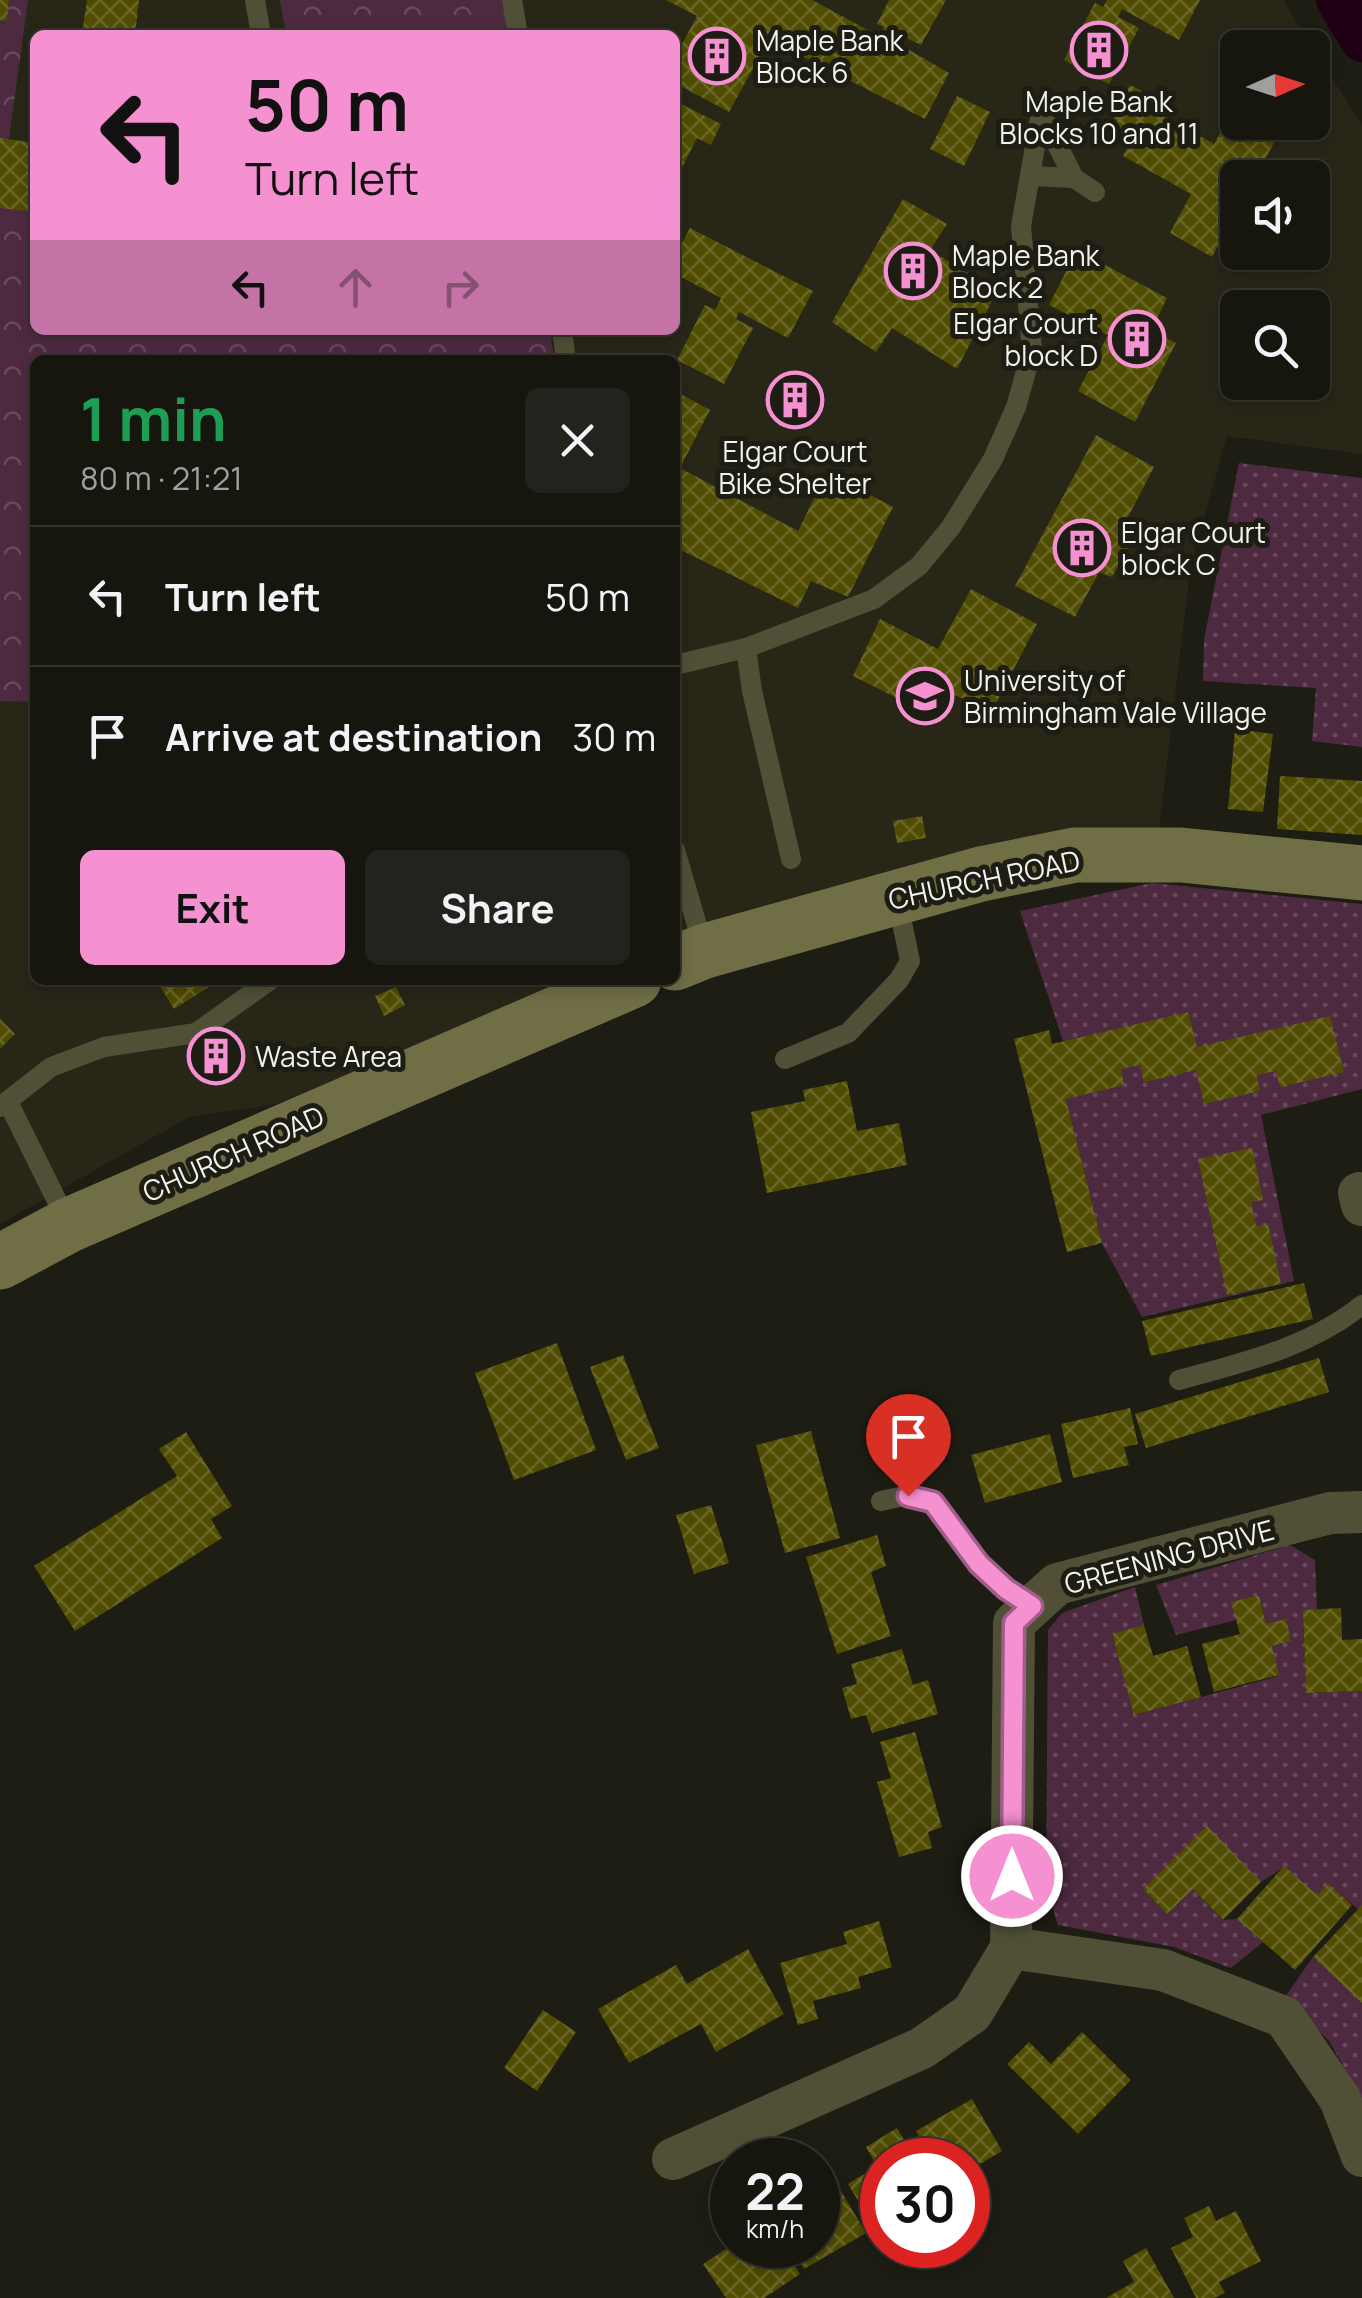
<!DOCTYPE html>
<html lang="en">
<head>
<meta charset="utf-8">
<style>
  body { margin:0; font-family:Manrope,sans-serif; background:#23231d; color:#f1f3f6; height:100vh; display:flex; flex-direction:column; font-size:38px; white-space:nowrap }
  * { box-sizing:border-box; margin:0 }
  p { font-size:32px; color:#9e9f9e }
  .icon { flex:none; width:55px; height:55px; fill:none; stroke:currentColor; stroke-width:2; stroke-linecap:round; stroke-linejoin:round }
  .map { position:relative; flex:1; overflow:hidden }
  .drawer { position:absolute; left:30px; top:355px; width:650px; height:630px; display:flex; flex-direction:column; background:#16160f; border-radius:15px; box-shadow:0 5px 15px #0003,0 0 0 2px #35352f }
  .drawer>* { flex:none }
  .top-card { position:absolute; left:30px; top:30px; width:650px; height:305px; border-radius:15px; box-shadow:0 5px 15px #0003,0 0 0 2px #35352f; background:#f590d1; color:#111; overflow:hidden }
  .needle { width:65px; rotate:87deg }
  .controls { position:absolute; left:1220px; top:30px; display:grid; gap:20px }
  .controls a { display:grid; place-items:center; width:110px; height:110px; border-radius:15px; background:#16160f; box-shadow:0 5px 15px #0003,0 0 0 2px #35352f; font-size:50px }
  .speed { position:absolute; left:710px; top:2138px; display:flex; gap:20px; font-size:50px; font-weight:700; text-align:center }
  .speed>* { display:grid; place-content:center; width:130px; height:130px; border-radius:50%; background:#16160f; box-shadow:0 5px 15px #0003,0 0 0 2px #35352f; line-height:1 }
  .speed small { font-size:25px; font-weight:400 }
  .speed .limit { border:15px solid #d22; background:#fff; color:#111 }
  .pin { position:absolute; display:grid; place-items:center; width:85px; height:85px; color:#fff; margin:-102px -42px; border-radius:50% 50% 50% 0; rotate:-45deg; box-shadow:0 0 10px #0007 }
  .pin .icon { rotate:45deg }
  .me { position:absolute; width:110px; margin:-55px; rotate:0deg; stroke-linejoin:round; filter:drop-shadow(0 0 8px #0008) }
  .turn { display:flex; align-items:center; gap:35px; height:210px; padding:0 50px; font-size:45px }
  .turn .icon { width:130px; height:130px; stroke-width:2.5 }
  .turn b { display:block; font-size:70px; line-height:85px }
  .lanes { display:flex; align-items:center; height:95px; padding:0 50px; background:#0003; justify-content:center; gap:50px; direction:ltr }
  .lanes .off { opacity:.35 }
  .round { display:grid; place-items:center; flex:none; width:105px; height:105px; border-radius:15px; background:#23231d }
  .head { display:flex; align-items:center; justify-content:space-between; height:170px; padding:0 50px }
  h1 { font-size:60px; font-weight:700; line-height:75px; color:#1e9e55 }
  .button { display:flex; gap:20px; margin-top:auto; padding:20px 50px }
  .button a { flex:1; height:115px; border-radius:15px; background:#f590d1; color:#111; font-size:40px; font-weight:700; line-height:115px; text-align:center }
  .button a+a { background:#23231d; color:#f1f3f6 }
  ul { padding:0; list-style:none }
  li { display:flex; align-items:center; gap:30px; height:140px; padding:0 50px; border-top:2px solid #35352f }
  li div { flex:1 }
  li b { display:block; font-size:38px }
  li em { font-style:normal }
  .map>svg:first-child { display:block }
  .built { fill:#272617; fill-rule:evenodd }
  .park { fill:url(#park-crowns) }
  .garden { fill:url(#garden-dots) }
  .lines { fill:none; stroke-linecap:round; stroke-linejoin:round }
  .canal { stroke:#1f0015; stroke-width:42 }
  .building { fill:url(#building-cross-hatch) }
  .service { stroke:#515037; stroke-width:20 }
  .minor { stroke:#515037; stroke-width:42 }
  .secondary { stroke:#6f6e45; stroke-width:55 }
  .route-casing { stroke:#9f5e88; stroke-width:25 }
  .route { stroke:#f590d1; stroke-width:18 }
  .labels { text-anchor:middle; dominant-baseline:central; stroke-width:10; stroke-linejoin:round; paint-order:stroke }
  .poi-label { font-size:28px; fill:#f3f3ed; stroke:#1d1d14; text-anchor:start }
  .street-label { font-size:28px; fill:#f3f3ed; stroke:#1d1d14 }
</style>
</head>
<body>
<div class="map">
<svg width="1362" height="2298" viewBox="0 0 1362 2298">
  <defs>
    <pattern id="park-crowns" width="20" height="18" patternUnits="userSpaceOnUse" patternTransform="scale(2.5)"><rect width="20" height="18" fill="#4e2a41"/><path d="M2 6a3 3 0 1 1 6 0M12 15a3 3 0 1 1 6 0" fill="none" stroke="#68495d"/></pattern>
    <pattern id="garden-dots" width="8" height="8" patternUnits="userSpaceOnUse" patternTransform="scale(2.5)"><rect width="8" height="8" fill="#4e2a41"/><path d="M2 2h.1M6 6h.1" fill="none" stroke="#68495d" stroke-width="1.8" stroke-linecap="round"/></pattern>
    <pattern id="building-cross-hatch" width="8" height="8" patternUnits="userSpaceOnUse" patternTransform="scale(2.5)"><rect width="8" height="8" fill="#504c01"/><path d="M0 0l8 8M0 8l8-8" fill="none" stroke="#6a6626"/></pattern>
  </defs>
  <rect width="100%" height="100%" fill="#1d1d14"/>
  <!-- built -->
  <path class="built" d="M0,0H1283L1362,125V454L1227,436L1191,564L1159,828L675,938V360H35V980H593L381,1088L189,1117L0,1224ZM35,35H675V330H35ZM1238,48H1312V122H1238ZM1238,178H1312V252H1238ZM1238,308H1312V382H1238Z"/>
  <!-- park -->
  <g class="park">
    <path d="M9,0H28L9,139L35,169V330H550L554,360H35V702L0,701V20L7,21Z"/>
    <path d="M280,0H502L508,35H286Z"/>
  </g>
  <!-- garden -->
  <g class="garden">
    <path d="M1239,463L1362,478V747L1312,741L1316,688L1203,681L1204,640Z"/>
    <path d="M1152,883L1362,904V1089L1261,1115L1294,1281L1142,1317L1102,1243L1066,1099L1081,1095L1020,911Z"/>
    <path d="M1290,1545L1315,1560L1317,1610L1303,1611L1306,1693L1362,1691V1913L1328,1883L1317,1895L1284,1867L1261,1882L1207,1827L1143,1889L1167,1914L1193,1889L1222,1920L1237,1919L1263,1942L1231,1968L1174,1947L1058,1925L1046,1886L1048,1630L1062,1613L1135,1587L1144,1625L1112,1635L1135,1715L1278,1676L1272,1646L1291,1640L1286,1620L1266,1624L1259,1595L1232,1602L1236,1620L1176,1635L1156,1585Z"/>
    <path d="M1313,1957L1362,2003V2099L1329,2041L1285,1997Z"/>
  </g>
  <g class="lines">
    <!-- canal -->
    <path class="canal" d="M1337,0L1362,41"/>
  </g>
  <!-- building -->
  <g class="building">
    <path d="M0,0H9L7,21L0,20Z"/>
    <path d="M87,0H139L135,35H82Z"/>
    <path d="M666,0H812L879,36L884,27L877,24L889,0H946L921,45L900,35L897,43L949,73L925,119L769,39L729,112L675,83V57L697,16Z"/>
    <path d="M1107,0H1200L1179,40L1122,9L1118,17L1139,28L1109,84L1064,60L1095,3L1103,7Z"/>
    <path d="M1130,85L1166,103L1158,113L1214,144L1238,101V122H1272L1282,128L1255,178H1238V210L1212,257L1170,233L1191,194L1123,156L1131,140L1109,128Z"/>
    <path d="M957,96L990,112L964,166L930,149Z"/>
    <path d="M675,101L721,124L711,145L697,138L675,182Z"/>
    <path d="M0,138L35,143V212L0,208Z"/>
    <path d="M903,199L947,224L930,250L997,291L957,369L892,328L876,352L832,322Z"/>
    <path d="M690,228L813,291L788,338L739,312L736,319L753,328L724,384L677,360L705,305L715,310L721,298L675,274V256Z"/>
    <path d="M1077,250L1167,298L1151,331L1176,343L1135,422L1078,391L1108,335L1049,305Z"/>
    <path d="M787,373L821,392L806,427L768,408Z"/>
    <path d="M675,391L710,410L680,468L798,531L827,472L893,507L848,597L811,581L798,608L675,547Z"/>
    <path d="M1096,435L1154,467L1128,517L1141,523L1112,577L1099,572L1075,617L1015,586Z"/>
    <path d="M971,589L1037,624L991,713L953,694L941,720L853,676L880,619L938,649Z"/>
    <path d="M1235,729L1273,734L1263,812L1228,809Z"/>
    <path d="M1280,776L1362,781V835L1277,829Z"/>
    <path d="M922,816L926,838L897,843L893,821Z"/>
    <path d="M156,980H220L174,1009Z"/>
    <path d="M396,987L405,1005L384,1016L375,996Z"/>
    <path d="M1188,1012L1197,1047L1330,1016L1344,1072L1280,1087L1276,1071L1256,1075L1260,1091L1204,1104L1196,1070L1144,1082L1140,1065L1121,1069L1124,1085L1066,1099L1102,1243L1067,1252L1014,1039L1049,1030L1052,1044Z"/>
    <path d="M0,1019L15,1034L0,1049Z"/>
    <path d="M229,1033L241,1055L204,1078L192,1058Z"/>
    <path d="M847,1081L857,1131L899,1123L907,1165L767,1193L751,1112L805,1101L803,1090Z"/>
    <path d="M1252,1148L1263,1200L1251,1202L1256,1226L1268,1224L1281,1284L1227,1295L1198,1159Z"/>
    <path d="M1304,1283L1313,1319L1151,1356L1142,1321Z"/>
    <path d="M557,1343L596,1450L514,1480L475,1373Z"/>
    <path d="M623,1355L659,1448L626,1460L590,1367Z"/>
    <path d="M1319,1358L1329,1392L1146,1448L1135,1414Z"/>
    <path d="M1130,1408L1138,1444L1124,1447L1129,1465L1073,1478L1061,1424Z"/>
    <path d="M811,1431L840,1538L785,1553L756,1445Z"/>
    <path d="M186,1432L232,1506L211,1519L222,1538L75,1631L34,1566L177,1476L159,1449Z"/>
    <path d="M1050,1434L1062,1482L985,1503L971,1455Z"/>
    <path d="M711,1505L729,1563L694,1574L676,1515Z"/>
    <path d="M877,1535L886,1566L871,1572L891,1636L837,1654L806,1557Z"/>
    <path d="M1259,1595L1266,1624L1286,1619L1291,1641L1272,1646L1279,1675L1214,1692L1202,1644L1240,1634L1231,1602Z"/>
    <path d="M1341,1608L1342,1640L1362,1639V1691L1306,1693L1303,1610Z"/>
    <path d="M1144,1625L1153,1656L1187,1646L1201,1697L1134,1715L1112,1634Z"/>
    <path d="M902,1649L913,1685L928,1680L938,1714L872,1733L866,1715L851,1719L842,1688L857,1684L851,1664Z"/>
    <path d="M915,1732L942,1827L928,1832L932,1848L899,1857L877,1782L891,1778L880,1742Z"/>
    <path d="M1207,1826L1261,1882L1223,1920L1193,1889L1167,1914L1143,1889Z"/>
    <path d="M1284,1866L1317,1895L1328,1883L1352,1905L1295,1970L1237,1919Z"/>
    <path d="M1362,1905V2003L1313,1957Z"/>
    <path d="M879,1921L892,1967L858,1977L861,1988L813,2001L818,2019L798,2025L780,1963L847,1944L843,1932Z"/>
    <path d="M748,1949L784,2014L716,2052L701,2024L629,2063L598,2009L676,1965L687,1984Z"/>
    <path d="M543,2010L576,2032L537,2091L504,2068Z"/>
    <path d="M1082,2032L1131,2080L1078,2134L1007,2064L1029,2042L1051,2064Z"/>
    <path d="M972,2099L1002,2151L968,2171V2160H933L916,2131Z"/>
    <path d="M897,2128L916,2160H882V2222L874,2227L848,2184L877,2166L866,2147Z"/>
    <path d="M818,2178L829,2197L841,2191L866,2233L804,2269L789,2245H818Z"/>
    <path d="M1209,2206L1216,2221L1236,2211L1261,2261L1219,2282L1225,2293L1214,2298H1196L1171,2248L1193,2237L1184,2218Z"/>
    <path d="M732,2245H781L800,2274L764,2298H726L703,2264Z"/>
    <path d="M1146,2248L1174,2298H1106L1134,2282L1123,2261Z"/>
  </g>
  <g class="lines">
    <!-- service -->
    <g class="service">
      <path d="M255,0L261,35"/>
      <path d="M512,0L518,35"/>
      <path d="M1030,176L1074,178"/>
      <path d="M562,330L566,360"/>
      <path d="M746,648L752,691L791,859"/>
      <path d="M675,665L746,648L874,599L919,566L951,527L993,459L1016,407L1032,350L1021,226L1041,113L1074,178L1095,192"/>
      <path d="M675,850L704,949"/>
      <path d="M785,1059L848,1033L899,980L910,961L897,899"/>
      <path d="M8,1102L68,1223"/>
      <path d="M0,1107L51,1067L104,1047L196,1033L270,980"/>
      <path d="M1179,1380C1244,1362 1308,1348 1362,1305"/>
      <path d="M881,1501L908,1495L933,1502L979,1564L1007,1589L1032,1606"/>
    </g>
    <!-- minor -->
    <g class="minor">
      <path d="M1359,1193L1362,1205"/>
      <path d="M1011,1948L1163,1970L1284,2017L1340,2099L1362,2156"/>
      <path d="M673,2159L922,2048L972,2013L1011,1948L1014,1623L1057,1584L1330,1513L1362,1512"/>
    </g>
    <!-- secondary -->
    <g class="secondary">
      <path d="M675,963L705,951L981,874L1075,855H1181L1362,873"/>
      <path d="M0,1262L69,1225L634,980"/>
    </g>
  </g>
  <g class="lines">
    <!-- route casing -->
    <g class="route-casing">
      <path id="route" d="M908,1496L933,1502L979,1564L1006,1589L1032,1606L1014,1623L1012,1876"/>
    </g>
    <!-- route -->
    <use href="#route" class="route"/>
  </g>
  <!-- icons -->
  <defs>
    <g id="building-ring" transform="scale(2.875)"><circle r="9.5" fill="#1d1d14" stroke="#f590d1" stroke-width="1.5"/><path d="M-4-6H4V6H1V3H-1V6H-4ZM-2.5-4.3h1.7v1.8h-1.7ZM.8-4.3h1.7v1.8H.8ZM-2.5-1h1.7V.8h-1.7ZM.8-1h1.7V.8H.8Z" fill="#f590d1"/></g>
    <g id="university-ring" transform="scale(2.875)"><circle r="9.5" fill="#1d1d14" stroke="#f590d1" stroke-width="1.5"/><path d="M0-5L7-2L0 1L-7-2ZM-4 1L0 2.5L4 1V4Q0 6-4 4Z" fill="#f590d1"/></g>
  </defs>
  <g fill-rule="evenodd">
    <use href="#building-ring" x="1099" y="50"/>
    <use href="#building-ring" x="717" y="56"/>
    <use href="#building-ring" x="913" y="271"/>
    <use href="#building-ring" x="1137" y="339"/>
    <use href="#building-ring" x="795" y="400"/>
    <use href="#building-ring" x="1082" y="548"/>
    <use href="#university-ring" x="925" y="696"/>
    <use href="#building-ring" x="216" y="1056"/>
  </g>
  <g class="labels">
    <!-- poi labels -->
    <g class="poi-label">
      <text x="756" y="40">Maple Bank<tspan x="756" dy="32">Block 6</tspan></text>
      <text x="1099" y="101" text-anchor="middle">Maple Bank<tspan x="1099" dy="32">Blocks 10 and 11</tspan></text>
      <text x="952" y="255">Maple Bank<tspan x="952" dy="32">Block 2</tspan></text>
      <text x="1098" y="323" text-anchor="end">Elgar Court<tspan x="1098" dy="32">block D</tspan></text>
      <text x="795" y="451" text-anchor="middle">Elgar Court<tspan x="795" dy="32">Bike Shelter</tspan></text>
      <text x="1121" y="532">Elgar Court<tspan x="1121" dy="32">block C</tspan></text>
      <text x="964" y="680">University of<tspan x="964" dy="32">Birmingham Vale Village</tspan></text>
      <text x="255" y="1056">Waste Area</text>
    </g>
    <!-- street labels -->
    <g class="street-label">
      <text transform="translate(984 879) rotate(-12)">CHURCH ROAD</text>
      <text transform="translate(233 1153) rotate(-24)">CHURCH ROAD</text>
      <text transform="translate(1169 1556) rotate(-15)">GREENING DRIVE</text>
    </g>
  </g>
</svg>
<div class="controls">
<a><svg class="needle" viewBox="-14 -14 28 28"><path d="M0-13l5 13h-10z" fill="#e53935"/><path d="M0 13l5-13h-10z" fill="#9e9f9e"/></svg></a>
<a><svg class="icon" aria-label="sound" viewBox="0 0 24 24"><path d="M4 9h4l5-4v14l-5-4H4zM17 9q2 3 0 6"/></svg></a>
<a><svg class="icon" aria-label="search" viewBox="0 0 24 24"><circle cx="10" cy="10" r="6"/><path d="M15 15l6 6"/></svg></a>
</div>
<div class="speed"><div>22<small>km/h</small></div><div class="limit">30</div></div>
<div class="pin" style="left:908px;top:1496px;background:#d93025"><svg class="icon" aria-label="arrive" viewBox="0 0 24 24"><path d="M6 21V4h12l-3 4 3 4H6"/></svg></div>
<svg class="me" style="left:1012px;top:1876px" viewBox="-20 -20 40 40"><circle r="17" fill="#f590d1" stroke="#fff" stroke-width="3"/><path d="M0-11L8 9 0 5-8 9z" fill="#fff"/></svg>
<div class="top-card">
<div class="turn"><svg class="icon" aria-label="left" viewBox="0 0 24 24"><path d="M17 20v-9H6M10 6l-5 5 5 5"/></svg><div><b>50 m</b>Turn left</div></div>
<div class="lanes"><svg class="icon" aria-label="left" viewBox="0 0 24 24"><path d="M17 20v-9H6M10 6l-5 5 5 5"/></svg><svg class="icon off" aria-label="ahead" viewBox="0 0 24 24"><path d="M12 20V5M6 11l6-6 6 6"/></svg><svg class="icon off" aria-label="right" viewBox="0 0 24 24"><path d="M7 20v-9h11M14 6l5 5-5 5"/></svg></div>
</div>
<section class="drawer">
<div class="head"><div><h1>1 min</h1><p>80 m · 21:21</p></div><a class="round"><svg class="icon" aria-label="close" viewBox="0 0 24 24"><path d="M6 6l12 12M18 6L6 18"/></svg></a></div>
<ul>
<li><svg class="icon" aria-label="left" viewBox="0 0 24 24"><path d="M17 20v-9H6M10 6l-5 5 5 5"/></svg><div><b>Turn left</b></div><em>50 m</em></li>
<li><svg class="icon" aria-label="arrive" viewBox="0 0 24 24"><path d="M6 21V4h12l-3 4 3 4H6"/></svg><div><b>Arrive at destination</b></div><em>30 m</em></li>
</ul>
<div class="button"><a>Exit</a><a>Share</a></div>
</section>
</div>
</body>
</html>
